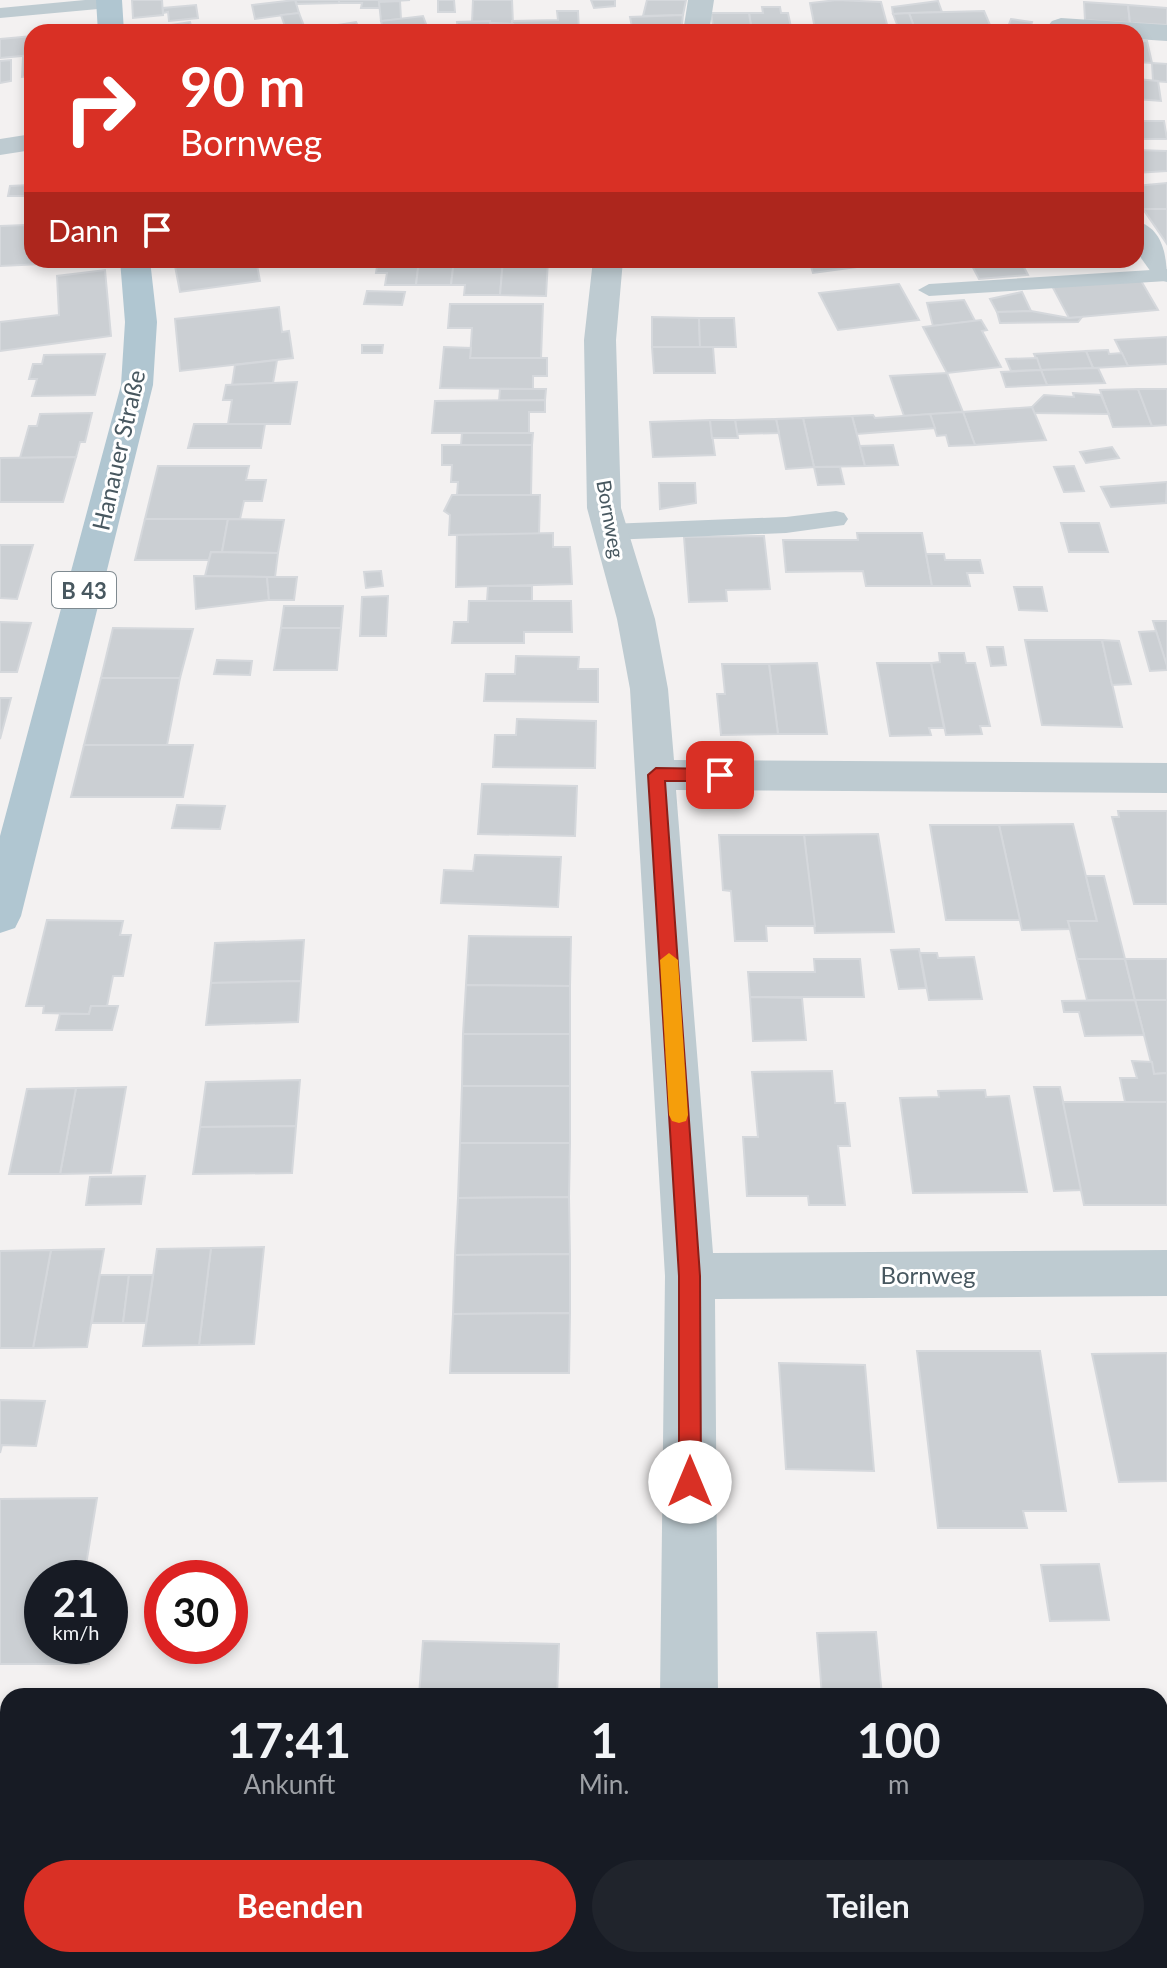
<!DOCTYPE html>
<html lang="de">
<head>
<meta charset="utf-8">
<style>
  body { margin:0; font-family:Lato,sans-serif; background:#20242c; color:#f1f3f6; height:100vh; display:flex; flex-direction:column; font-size:30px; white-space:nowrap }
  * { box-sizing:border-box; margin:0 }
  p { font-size:26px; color:#9ea1a6 }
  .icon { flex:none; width:44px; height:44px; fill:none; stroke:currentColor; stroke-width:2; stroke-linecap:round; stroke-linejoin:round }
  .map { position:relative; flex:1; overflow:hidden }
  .details { position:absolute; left:0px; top:1688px; width:1168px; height:280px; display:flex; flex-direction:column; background:#171b24; border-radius:24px 24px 0 0; box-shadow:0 4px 12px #0003 }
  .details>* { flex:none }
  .banner { position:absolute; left:24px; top:24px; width:1120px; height:244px; border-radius:24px; box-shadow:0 4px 12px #0003; background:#d93025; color:#fff; overflow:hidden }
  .speed { position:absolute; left:24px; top:1560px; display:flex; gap:16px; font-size:40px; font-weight:700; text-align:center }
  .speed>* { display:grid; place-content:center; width:104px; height:104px; border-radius:50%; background:#171b24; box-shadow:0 4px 12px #0003; line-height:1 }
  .speed small { font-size:20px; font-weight:400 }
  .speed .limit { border:12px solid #d22; background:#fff; color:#111 }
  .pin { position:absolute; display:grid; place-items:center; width:68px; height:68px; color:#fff; margin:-34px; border-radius:16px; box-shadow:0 4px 12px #0006 }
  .me { position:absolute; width:88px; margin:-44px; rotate:0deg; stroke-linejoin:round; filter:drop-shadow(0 0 6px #0008) }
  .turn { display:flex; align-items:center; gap:28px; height:168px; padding:0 24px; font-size:36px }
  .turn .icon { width:104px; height:104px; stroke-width:2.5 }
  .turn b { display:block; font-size:56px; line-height:68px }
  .then { display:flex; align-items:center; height:76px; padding:0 24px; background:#0003; gap:16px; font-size:30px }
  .eta { display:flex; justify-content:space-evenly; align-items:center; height:136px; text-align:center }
  .eta b { font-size:48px; font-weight:700; line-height:56px }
  .action { display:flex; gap:16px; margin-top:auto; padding:16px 24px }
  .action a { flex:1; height:92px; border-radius:48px; background:#d93025; color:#fff; font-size:32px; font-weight:700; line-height:92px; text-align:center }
  .action a+a { background:#20242c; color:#f1f3f6 }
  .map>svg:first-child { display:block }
  .building { fill:#cbcfd3; stroke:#d5d8dc; stroke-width:2 }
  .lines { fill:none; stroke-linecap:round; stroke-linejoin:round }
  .service { fill:#becbd1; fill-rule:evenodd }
  .minor { fill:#becbd1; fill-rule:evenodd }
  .primary { fill:#b0c6d1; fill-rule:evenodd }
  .route { fill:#d93025; stroke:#8d1f18; stroke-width:2 }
  .slow { fill:#f59e0b }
  .labels { text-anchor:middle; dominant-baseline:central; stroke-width:6; stroke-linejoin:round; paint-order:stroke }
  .far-street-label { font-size:20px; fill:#485860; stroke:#fff }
  .shield { fill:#fff; stroke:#7f8a90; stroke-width:2 }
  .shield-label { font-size:22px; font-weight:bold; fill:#485860 }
  .street-label { font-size:24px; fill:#485860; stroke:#fff }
</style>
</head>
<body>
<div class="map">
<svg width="1167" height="1968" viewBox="0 0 1167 1968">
  <rect width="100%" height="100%" fill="#f3f1f1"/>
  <!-- building -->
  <g class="building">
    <path d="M132,0H162L163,15L133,18Z"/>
    <path d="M295,0H339V3L297,4Z"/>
    <path d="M295,0L299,13L255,19L252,5Z"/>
    <path d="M339,0H410L379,2L380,8H361L362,3H339Z"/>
    <path d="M438,0H454L455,12H438Z"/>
    <path d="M473,0H512L513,24L472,22Z"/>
    <path d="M591,0H615V6L594,8Z"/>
    <path d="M647,0H686L683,15L643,16Z"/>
    <path d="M837,0L881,2L888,28L815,29L810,3Z"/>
    <path d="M400,1L401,19L381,21L379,2Z"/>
    <path d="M938,1L942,12L893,14L892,7Z"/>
    <path d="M1084,2L1128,5L1130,23L1085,20Z"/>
    <path d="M196,5L198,18L169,21L168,12L163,13V8Z"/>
    <path d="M1128,5L1167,8V25L1130,23Z"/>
    <path d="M762,7H780L781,13H788L792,32H752L749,13H763Z"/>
    <path d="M557,11H578L579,32H512V21L558,20Z"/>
    <path d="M984,11L993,32H916L909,13Z"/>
    <path d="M299,13L304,26L286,29L281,15Z"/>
    <path d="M711,13H749L752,32H714Z"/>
    <path d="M909,13L916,32H900L893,14Z"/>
    <path d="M683,15L681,32H633L630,17Z"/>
    <path d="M423,16L429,32H384L381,21Z"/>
    <path d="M1011,19L1032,22L1029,32H1006Z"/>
    <path d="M490,21V25L513,24L512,32H458L457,22Z"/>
    <path d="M190,22L193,32L132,31Z"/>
    <path d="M356,22L361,32H327L325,27Z"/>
    <path d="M32,36V55L0,58V39Z"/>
    <path d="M1136,40L1147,41L1152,63L1136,62Z"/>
    <path d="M32,57V76L22,77L23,58Z"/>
    <path d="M11,60V81L0,83V61Z"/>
    <path d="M1152,63L1167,64V82L1153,81Z"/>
    <path d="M1136,79L1158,81L1161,101L1136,99Z"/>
    <path d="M1136,121H1164L1167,139H1136Z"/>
    <path d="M1136,150L1167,151V171L1136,173Z"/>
    <path d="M1167,183V209H1143L1136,199V186Z"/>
    <path d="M29,185L26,196H8L10,186Z"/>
    <path d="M1143,209H1167V244Z"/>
    <path d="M26,225L32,226V260H62V263L0,266V226Z"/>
    <path d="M222,260H256L260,281L180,292L175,266Z"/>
    <path d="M378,260H419L416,285H385L387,273H376Z"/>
    <path d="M419,260H454L451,285H416Z"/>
    <path d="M454,260H503L500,295H464L465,285H451Z"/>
    <path d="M503,260H548L546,296L500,295Z"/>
    <path d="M809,260H862L865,266L813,273Z"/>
    <path d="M969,260H1020L1028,275L979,279Z"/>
    <path d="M105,270L111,336L0,351V322L59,315L57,276Z"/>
    <path d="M1140,279L1158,310L1069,318L1052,286Z"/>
    <path d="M899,284L919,320L838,330L819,293Z"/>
    <path d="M367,291L405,292L402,305L364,304Z"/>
    <path d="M1022,292L1031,311L997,312L990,299Z"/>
    <path d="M964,300L975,321L933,326L927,303Z"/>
    <path d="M450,304H543L541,358H470L472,328H448Z"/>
    <path d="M279,307L282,332L289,331L293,358L180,371L175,319Z"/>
    <path d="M1031,311L1069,318L1082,317L1078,322L1000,323L997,312Z"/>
    <path d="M652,317L699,318L700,347H652Z"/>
    <path d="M699,318H734L736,347H700Z"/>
    <path d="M981,320L987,330L982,331L1001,367L947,373L923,327Z"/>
    <path d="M1167,337V364L1128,366L1115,340Z"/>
    <path d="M362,345H383L382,353H362Z"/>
    <path d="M444,347L471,348L470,358H547V376H533V389L440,388Z"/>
    <path d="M652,347H713L715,373H654Z"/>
    <path d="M1108,350L1109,354L1122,353L1128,366L1093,368L1086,351Z"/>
    <path d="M1086,351L1093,368L1041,370L1034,354Z"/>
    <path d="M105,354L95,395L32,396L37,379H29L33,364H42L44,355Z"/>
    <path d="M1037,358L1041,370L1011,371L1006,359Z"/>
    <path d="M277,360L273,383L232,385L235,365Z"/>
    <path d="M1098,368L1105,383L1047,385L1041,370Z"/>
    <path d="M1041,370L1047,385L1006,387L1001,372Z"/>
    <path d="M947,373L963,412L904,416L890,376Z"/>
    <path d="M297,382L290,424H228L232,400H223L226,385Z"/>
    <path d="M500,389H546L545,400L499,401Z"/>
    <path d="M1138,389L1152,426L1113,427L1100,390Z"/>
    <path d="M1138,389H1167V425L1152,426Z"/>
    <path d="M1073,393L1101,395L1109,414L1034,413L1032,407L1044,395L1074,397Z"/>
    <path d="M545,400V412H529V433H432L435,401Z"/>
    <path d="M1032,407L1046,440L975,445L963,412Z"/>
    <path d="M963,412L975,445L949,446L946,435L937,436L930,414Z"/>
    <path d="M92,413L85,442H80L76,457L20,458L29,426H37L40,414Z"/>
    <path d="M930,414L935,428L857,434L852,416L873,415L875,418Z"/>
    <path d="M852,416L865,466L814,467L803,418Z"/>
    <path d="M803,418L814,467L786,469L776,419Z"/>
    <path d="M776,419L779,433L737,434L735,420Z"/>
    <path d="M710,420L715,455L653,457L650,422Z"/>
    <path d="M710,420H735L738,438H712Z"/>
    <path d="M194,424H265L261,448H188Z"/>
    <path d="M462,433H533L532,445H461Z"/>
    <path d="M442,445H532L531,495H457L458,482H451L452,465H442Z"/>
    <path d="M893,445L898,465L865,466L860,446Z"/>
    <path d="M1112,447L1119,458L1086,463L1080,452Z"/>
    <path d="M76,457L63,502H0V458Z"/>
    <path d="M158,466H249L246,480H266L262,501H244L240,519H145Z"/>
    <path d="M1074,466L1084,491L1064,492L1054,467Z"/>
    <path d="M814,467H840L844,484L818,485Z"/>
    <path d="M1167,482L1166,503L1111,507L1101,487Z"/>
    <path d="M659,483H695L696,503L660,509Z"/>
    <path d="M452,495H540L539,534L449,535L450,515L444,511Z"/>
    <path d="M145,519H228L222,552H211L209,560H135Z"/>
    <path d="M228,519L284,520L278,553L222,552Z"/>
    <path d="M1061,523H1099L1108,552H1069Z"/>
    <path d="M553,533V547H570L572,584L456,587L457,535Z"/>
    <path d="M857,533H922L932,586H866L863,571L786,572L783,540H858Z"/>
    <path d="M764,536L770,589L726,590L727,601L689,602L684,537Z"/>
    <path d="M0,545H33L17,599L0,598Z"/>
    <path d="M211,552L278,553L275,577L205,576Z"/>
    <path d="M926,554H944L945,560H980L983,573H967L970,586H932Z"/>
    <path d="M381,571L383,586L366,588L364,572Z"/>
    <path d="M194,576L267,577L269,600L196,609Z"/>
    <path d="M267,577H297L294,600H269Z"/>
    <path d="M488,586H532V601H487Z"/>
    <path d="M1014,587H1042L1047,611L1019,610Z"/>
    <path d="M388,596L386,636H360L362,597Z"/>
    <path d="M469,601H571L572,632H524V643H452L454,622H468Z"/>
    <path d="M284,606H343L341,628H281Z"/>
    <path d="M1153,621H1167V666L1156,631Z"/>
    <path d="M0,622L31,623L17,672H0Z"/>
    <path d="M113,628L193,629L180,678H101Z"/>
    <path d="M281,628H341L337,670H274Z"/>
    <path d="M1156,631L1167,666V670L1150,671L1139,632Z"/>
    <path d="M1025,640H1102L1122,727L1042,725Z"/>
    <path d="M1102,640L1119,641L1131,684L1112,685Z"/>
    <path d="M987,647H1003L1006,665L991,666Z"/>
    <path d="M939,653H964L966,663H975L990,726H980L982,734L946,735L931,663L940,662Z"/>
    <path d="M516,656L579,657L578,669H598V702L484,701L486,674H515Z"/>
    <path d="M217,660L252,661L250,675L214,674Z"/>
    <path d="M817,663L827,734H778L769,664Z"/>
    <path d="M877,663H931L944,728H929L931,735L890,736Z"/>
    <path d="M722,664H769L778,734L721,735L717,694H725Z"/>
    <path d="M101,678H180L167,745H84Z"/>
    <path d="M0,698H11L0,739Z"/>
    <path d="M517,719L596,721L595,768L493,767L495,735H516Z"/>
    <path d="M84,745H193L183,797H71Z"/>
    <path d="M482,784L577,786L575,836L478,834Z"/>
    <path d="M177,805L225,806L220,829L172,828Z"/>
    <path d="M1118,811H1167V904H1134L1112,817H1119Z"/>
    <path d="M1073,824L1097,921H1068L1071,929L1022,930L999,825Z"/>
    <path d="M930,825H999L1020,920H946Z"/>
    <path d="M878,834L894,932L815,933L804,835Z"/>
    <path d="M719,835H804L815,926H766L767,941H735L731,891L723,890Z"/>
    <path d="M475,855L561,857L558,907L441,903L444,870L473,871Z"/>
    <path d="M1086,876H1104L1125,959H1077L1068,921H1097Z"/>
    <path d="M47,920L123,921L120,935H131L123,976H113L107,1006H91L89,1014L43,1013L44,1006H26Z"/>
    <path d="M469,936L571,937L570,986L466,985Z"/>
    <path d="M304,940L301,981L211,983L215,943Z"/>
    <path d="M919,949L926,988L899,989L891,950Z"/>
    <path d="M920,953H937L938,958L974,957L982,999L929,1000Z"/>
    <path d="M814,959H860L864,997H750L748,972H815Z"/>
    <path d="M1077,959H1125L1135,1000H1087Z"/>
    <path d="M1125,959H1167V1000H1135Z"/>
    <path d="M301,981L298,1022L206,1025L211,983Z"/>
    <path d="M466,985L570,986V1034H463Z"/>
    <path d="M750,997L802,998L806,1040L753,1041Z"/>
    <path d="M1135,1000H1167V1073L1154,1074Z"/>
    <path d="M1135,1000L1144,1035L1085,1036L1079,1012H1064L1062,1001Z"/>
    <path d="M91,1006H118L112,1030H56L60,1014H89Z"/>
    <path d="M463,1034H570V1086H462Z"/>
    <path d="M1132,1061L1152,1062L1154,1074L1167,1073V1102H1125L1120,1078H1137Z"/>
    <path d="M832,1071L835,1103H845L850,1146H838L845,1205H809L808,1196H747L743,1137H758L752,1072Z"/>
    <path d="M300,1080L296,1126L200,1127L206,1082Z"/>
    <path d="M462,1086H570V1143H460Z"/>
    <path d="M126,1087L111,1173L60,1174L76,1088Z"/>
    <path d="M1034,1087H1060L1082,1190L1054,1191Z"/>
    <path d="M76,1088L60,1174H9L27,1089Z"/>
    <path d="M985,1090L986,1097L1009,1096L1027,1192L913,1193L900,1098L939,1097L938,1091Z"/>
    <path d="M1063,1102H1167V1205H1084Z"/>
    <path d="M296,1126L292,1173L193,1174L200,1127Z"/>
    <path d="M460,1143H570L569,1197L458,1198Z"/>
    <path d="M145,1176L141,1204L86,1205L90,1177Z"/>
    <path d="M569,1197L570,1254L455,1255L458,1198Z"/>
    <path d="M264,1247L254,1344L199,1345L211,1248Z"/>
    <path d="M211,1248L199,1345L143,1346L157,1249Z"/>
    <path d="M104,1249L87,1347L33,1348L51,1250Z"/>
    <path d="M51,1250L33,1348H0V1251Z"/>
    <path d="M570,1254V1313L453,1314L455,1255Z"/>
    <path d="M100,1275H129L123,1323H92Z"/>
    <path d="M129,1275H153L146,1323H123Z"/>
    <path d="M570,1313L569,1373H450L453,1314Z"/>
    <path d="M917,1351H1040L1066,1511H1023L1027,1528H938Z"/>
    <path d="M1167,1353V1481L1119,1482L1092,1354Z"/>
    <path d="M779,1363L865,1365L874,1471L786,1469Z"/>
    <path d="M0,1400L45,1401L36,1446L2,1445L0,1453Z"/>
    <path d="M97,1498L84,1577L104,1578H42V1646H92L89,1664H0V1499Z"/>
    <path d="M1099,1564L1109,1620L1050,1621L1041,1565Z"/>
    <path d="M876,1632L882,1696H822L817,1633Z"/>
    <path d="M423,1641L559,1644L557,1696H419Z"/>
    <path d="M1160,1840H1167V1968H1106L1104,1960H1160Z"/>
    <path d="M0,1902H8V1960H19L17,1968H0Z"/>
    <path d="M184,1960H243L242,1968H183Z"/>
    <path d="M783,1960H914L915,1968H783Z"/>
    <path d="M914,1960H1069V1963H1041L1042,1968H915Z"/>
  </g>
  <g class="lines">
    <!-- service -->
    <g class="service">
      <path d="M85,0H116L118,3L109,8L0,18V8Z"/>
      <path d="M1167,269V281L929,296L918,290L929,284Z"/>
      <path d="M836,511L844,513L848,519L844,525L786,533L609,540L600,538L597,532L600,526L609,524L786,517Z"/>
    </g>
    <!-- minor -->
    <g class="minor">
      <path d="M688,0H714L709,32H683Z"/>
      <path d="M1061,18L1167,25V41L1136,39V32L1052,31L1048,26L1052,21Z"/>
      <path d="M32,134V150L0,155V139Z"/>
      <path d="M1136,221C1164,228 1167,258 1167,282L1156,279L1136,251Z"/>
      <path d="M593,260H623L616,340L621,508L655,619L668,689L674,760L1167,763V793L676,790L713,1253L1167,1250V1296L715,1299L718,1696H660L665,1276L630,689L617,619L587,508L584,340Z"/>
      <rect x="651" y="1960" width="62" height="8"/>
    </g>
    <!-- primary -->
    <g class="primary">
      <path d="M96,0H122L124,32H98Z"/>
      <path d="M120,260H150L157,322L153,385L21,916L15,928L0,933V836L121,385L125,322Z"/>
    </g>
  </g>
  <!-- route -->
  <path class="route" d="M656,768L720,769L728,775L720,781H665L700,1276L701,1482L698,1490L690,1493L682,1490L679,1482V1276L648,775Z"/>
  <!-- slow -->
  <path class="slow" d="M669,953L678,960L688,1115L686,1121L679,1123L672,1121L669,1115L660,960Z"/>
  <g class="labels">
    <!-- far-street labels -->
    <g class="far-street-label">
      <text transform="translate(611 519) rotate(80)">Bornweg</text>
    </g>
    <!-- shield labels -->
    <rect class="shield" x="52" y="572" width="64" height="36" rx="6"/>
    <g class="shield-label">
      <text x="84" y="590">B 43</text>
    </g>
    <!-- street labels -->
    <g class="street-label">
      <text transform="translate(118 450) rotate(-77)">Hanauer Straße</text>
      <text x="928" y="1274">Bornweg</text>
    </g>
  </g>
</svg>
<div class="speed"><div>21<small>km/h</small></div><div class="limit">30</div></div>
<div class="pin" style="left:720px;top:775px;background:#d93025"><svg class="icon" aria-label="arrive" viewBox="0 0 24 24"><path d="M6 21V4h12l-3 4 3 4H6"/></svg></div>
<svg class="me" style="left:690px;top:1482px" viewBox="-20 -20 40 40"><circle r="19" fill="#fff"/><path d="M0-13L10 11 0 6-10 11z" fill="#d93025"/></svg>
<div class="banner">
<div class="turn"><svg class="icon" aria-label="right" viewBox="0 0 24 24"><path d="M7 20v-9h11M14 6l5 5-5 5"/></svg><div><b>90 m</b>Bornweg</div></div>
<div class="then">Dann<svg class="icon" aria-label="arrive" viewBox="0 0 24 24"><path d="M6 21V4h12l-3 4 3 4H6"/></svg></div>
</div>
<section class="details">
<div class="eta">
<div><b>17:41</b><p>Ankunft</p></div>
<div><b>1</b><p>Min.</p></div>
<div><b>100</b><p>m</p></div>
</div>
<div class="action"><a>Beenden</a><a>Teilen</a></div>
</section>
</div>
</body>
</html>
